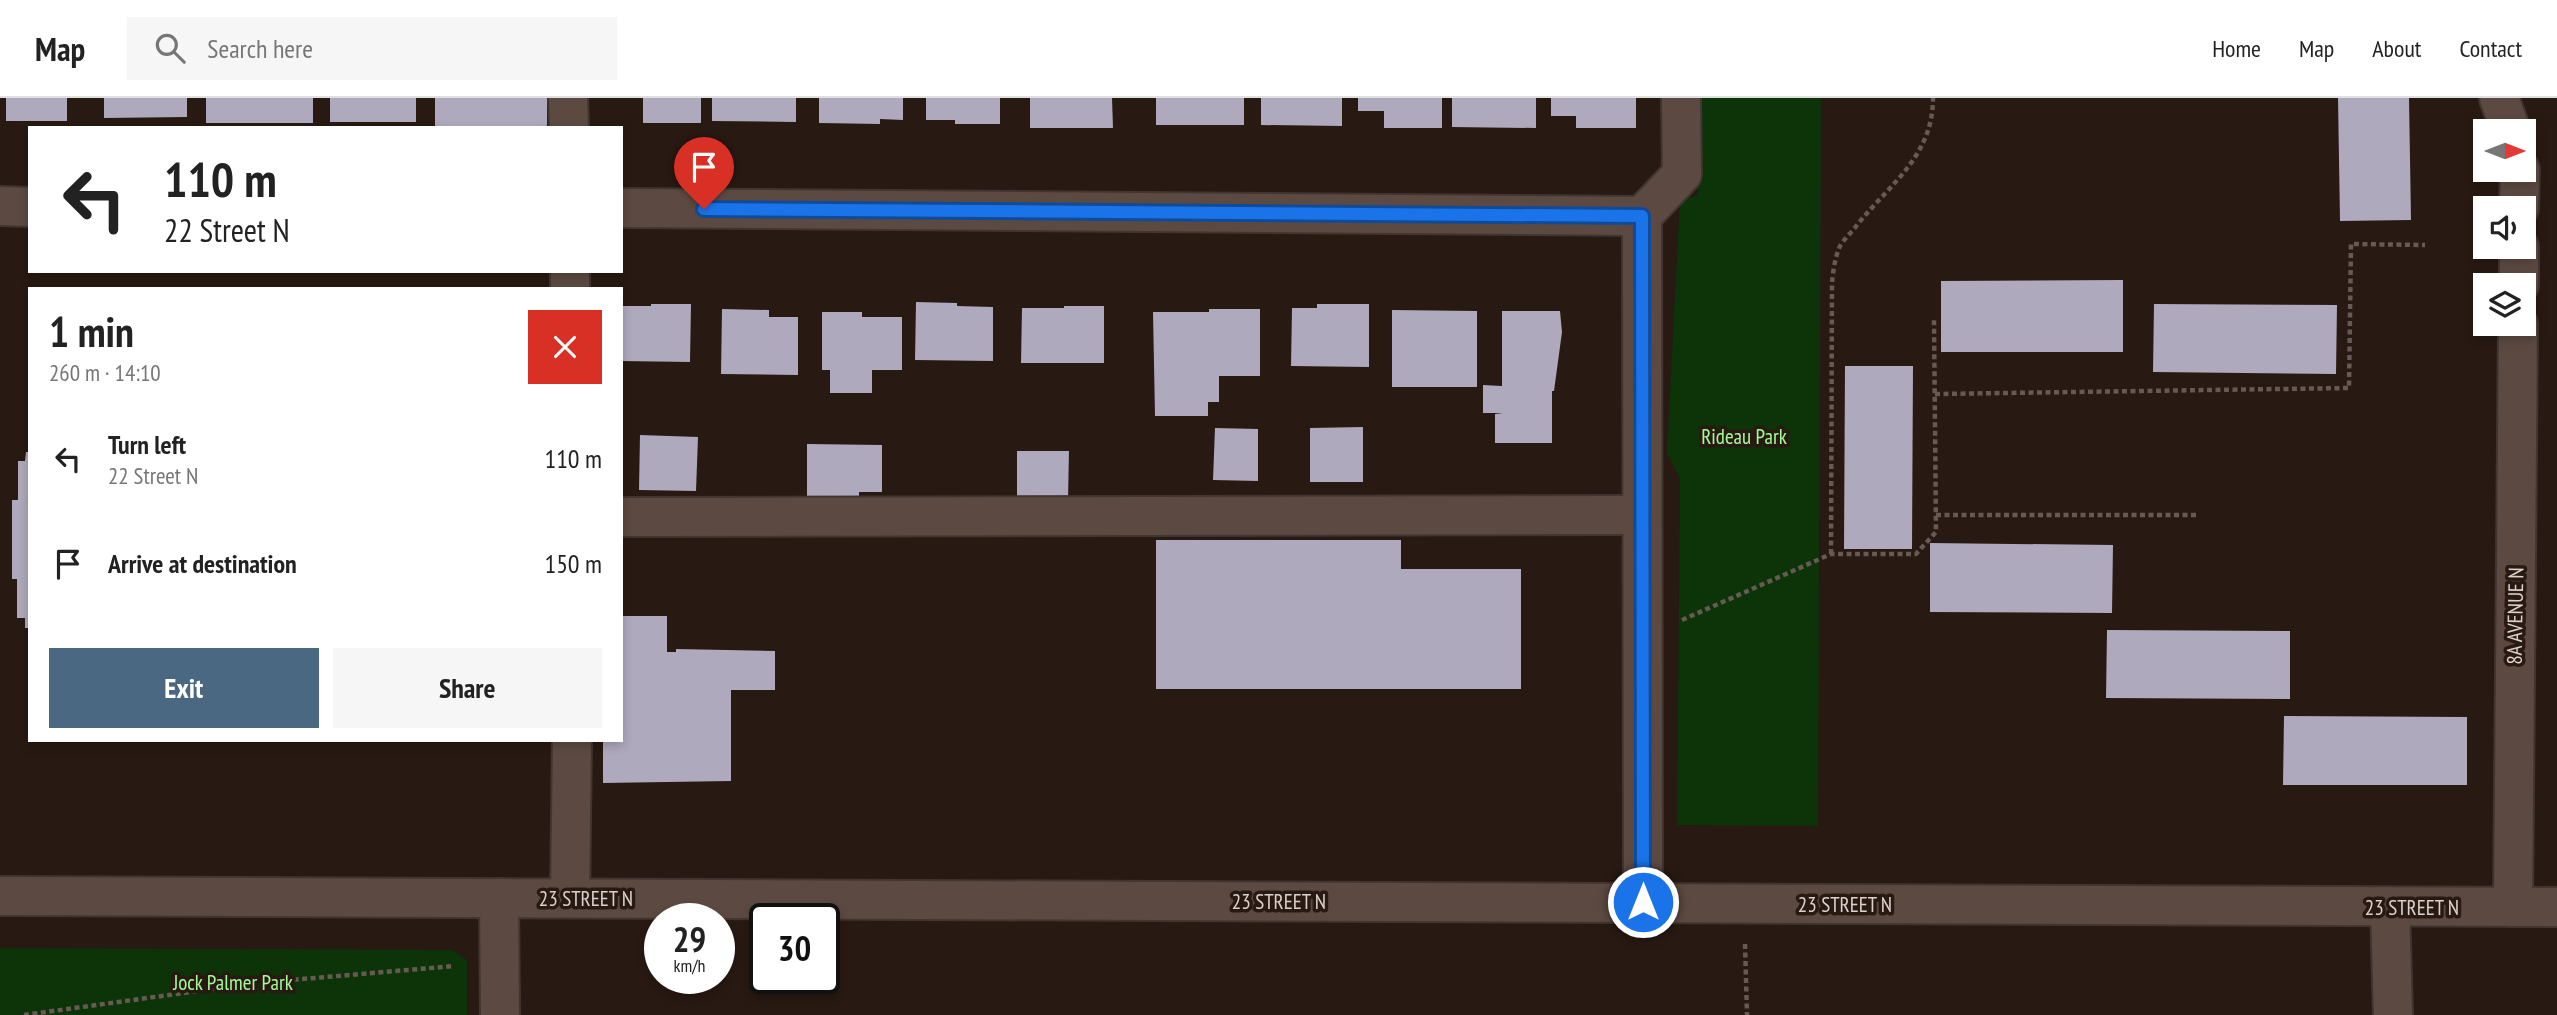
<!DOCTYPE html>
<html lang="en">
<head>
<meta charset="utf-8">
<style>
  body { margin:0; font-family:"PT Sans Narrow",sans-serif; background:#f6f6f6; color:#222; height:100vh; display:flex; flex-direction:column; font-size:26px; white-space:nowrap }
  * { box-sizing:border-box; margin:0 }
  p { font-size:23px; color:#767676 }
  .icon { flex:none; width:38px; height:38px; fill:none; stroke:currentColor; stroke-width:2; stroke-linecap:round; stroke-linejoin:round }
  .map { position:relative; flex:1; overflow:hidden }
  .drawer { position:absolute; left:28px; top:189px; width:595px; height:455px; display:flex; flex-direction:column; background:#fff; border-radius:0px; box-shadow:0 4px 10px #0003 }
  .drawer>* { flex:none }
  .top-card { position:absolute; left:28px; top:28px; width:595px; height:147px; border-radius:0px; box-shadow:0 4px 10px #0003; background:#fff; color:#222; overflow:hidden }
  .needle { width:46px; rotate:90deg }
  .controls { position:absolute; left:2473px; top:21px; display:grid; gap:14px }
  .controls a { display:grid; place-items:center; width:63px; height:63px; border-radius:0px; background:#fff; box-shadow:0 4px 10px #0003; font-size:35px }
  .speed { position:absolute; left:644px; top:805px; display:flex; gap:14px; font-size:35px; font-weight:700; text-align:center }
  .speed>* { display:grid; place-content:center; width:91px; height:91px; border-radius:50%; background:#fff; box-shadow:0 4px 10px #0003; line-height:1 }
  .speed small { font-size:18px; font-weight:400 }
  .speed .limit { border:4px solid #111; border-radius:10px; background:#fff; color:#111 }
  .pin { position:absolute; display:grid; place-items:center; width:60px; height:60px; color:#fff; margin:-72px -30px; border-radius:50% 50% 50% 0; rotate:-45deg; box-shadow:0 0 7px #0007 }
  .pin .icon { rotate:45deg }
  .me { position:absolute; width:77px; margin:-38px; rotate:0deg; stroke-linejoin:round; filter:drop-shadow(0 0 5px #0008) }
  .turn { display:flex; align-items:center; gap:24px; height:147px; padding:0 21px; font-size:32px }
  .turn .icon { width:91px; height:91px; stroke-width:2.5 }
  .turn b { display:block; font-size:49px; line-height:60px }
  .round { display:grid; place-items:center; flex:none; width:74px; height:74px; border-radius:0px; background:#f6f6f6 }
  .overview { display:flex; align-items:center; justify-content:space-between; height:119px; padding:0 21px }
  h1 { font-size:42px; font-weight:600; line-height:52px }
  .action { display:flex; gap:14px; margin-top:auto; padding:14px 21px }
  .action a { flex:1; height:80px; border-radius:0px; background:#4b6883; color:#fff; font-size:28px; font-weight:600; line-height:80px; text-align:center }
  .action a+a { background:#f6f6f6; color:#222 }
  ul { padding:0; list-style:none }
  li { display:flex; align-items:center; gap:21px; height:105px; padding:0 21px }
  li div { flex:1 }
  li b { display:block; font-size:26px }
  li em { font-style:normal }
  header { display:flex; align-items:center; gap:42px; box-sizing:border-box; height:98px; padding:0 35px; background:#fff; border-bottom:2px solid #e0e0e0 }
  header strong { font-size:33px }
  nav { display:flex; gap:38px; margin-inline-start:auto; font-size:24px }
  .search { width:490px; height:63px; background:#f6f6f6; display:flex; align-items:center; gap:18px; box-sizing:border-box; padding:0 24px; border-radius:0px; color:#767676; font-size:26px }
  .map>svg:first-child { display:block }
  .green { fill:#0c3408 }
  .building { fill:#aea9bc }
  .lines { fill:none; stroke-linecap:round; stroke-linejoin:round }
  .minor-casing { stroke:#413532; stroke-width:42 }
  .path { stroke:#675953; stroke-width:4.5; stroke-dasharray:5 3.5; stroke-linecap:butt }
  .minor { stroke:#5c4a42; stroke-width:38 }
  .route-casing { stroke:#114b97; stroke-width:18 }
  .route { stroke:#1a73e8; stroke-width:12 }
  .labels { text-anchor:middle; dominant-baseline:central; stroke-width:7; stroke-linejoin:round; paint-order:stroke }
  .park-label { font-size:21px; fill:#a1fb96; stroke:#281912 }
  .street-label { font-size:21px; fill:#dcd1cc; stroke:#281912 }
</style>
</head>
<body>
<header>
<strong>Map</strong>
<div class="search"><svg class="icon" aria-label="search" viewBox="0 0 24 24"><circle cx="10" cy="10" r="6"/><path d="M15 15l6 6"/></svg>Search here</div>
<nav><a>Home</a><a>Map</a><a>About</a><a>Contact</a></nav>
</header>
<div class="map">
<svg width="2557" height="917" viewBox="0 0 2557 917">
  <rect width="100%" height="100%" fill="#281912"/>
  <!-- green -->
  <g class="green">
    <path d="M1698,0H1821L1818,728L1677,727L1680,381L1667,355L1680,101L1698,98Z"/>
    <path d="M0,850L452,852L467,862V917H0Z"/>
  </g>
  <!-- building -->
  <g class="building">
    <rect x="6" y="0" width="61" height="23"/>
    <path d="M104,0H187V19L104,20Z"/>
    <rect x="206" y="0" width="107" height="25"/>
    <rect x="330" y="0" width="86" height="24"/>
    <rect x="435" y="0" width="112" height="28"/>
    <rect x="643" y="0" width="58" height="25"/>
    <path d="M712,0H796V24L712,23Z"/>
    <path d="M819,0H903V22L880,21V26L819,25Z"/>
    <path d="M926,0H1000V26H955V22H926Z"/>
    <path d="M1030,0H1112L1113,30H1030Z"/>
    <rect x="1156" y="0" width="88" height="27"/>
    <path d="M1261,0H1342V28L1261,27Z"/>
    <path d="M1358,0H1442V30H1384V13H1358Z"/>
    <path d="M1452,0H1536V30L1452,29Z"/>
    <path d="M1551,0H1636V30H1576V18H1551Z"/>
    <path d="M2338,0H2409L2411,122L2340,123Z"/>
    <path d="M2123,182V254H1941V183Z"/>
    <path d="M916,204L957,205V208L993,209V263L915,262Z"/>
    <path d="M651,206H691L690,264L621,263V208H651Z"/>
    <path d="M1317,206H1369V269L1291,268L1292,210H1317Z"/>
    <path d="M2154,206L2337,207L2336,276L2153,274Z"/>
    <path d="M1064,208H1104V265H1021L1022,210H1064Z"/>
    <path d="M722,211L769,212V219H798V277L721,276Z"/>
    <path d="M1209,211H1260V278H1219V304H1208V318H1155L1153,214H1209Z"/>
    <path d="M1392,212L1477,213V289H1392Z"/>
    <path d="M1502,213H1560L1562,234L1554,293H1552V345H1495V316L1503,315H1483V287L1502,288Z"/>
    <path d="M822,214H862V219H902V272H872V295H830V272H822Z"/>
    <path d="M1845,268H1913L1912,451H1844Z"/>
    <path d="M1363,329V384H1310V330Z"/>
    <path d="M1215,330L1258,331V383L1213,382Z"/>
    <path d="M640,337L698,339L696,393L639,392Z"/>
    <path d="M807,346L882,347V394H859V401H807Z"/>
    <path d="M1017,353H1069L1068,402H1017Z"/>
    <path d="M26,354H30V530H25V520H17V481H12V402H18V363H25Z"/>
    <path d="M1156,442H1401V471H1521V591H1156Z"/>
    <path d="M1930,445L2113,447L2112,515L1930,514Z"/>
    <path d="M621,518H667V554H676V551L775,553V592H731V683L603,685V642H621Z"/>
    <path d="M2107,532L2290,533V601L2106,600Z"/>
    <path d="M2284,618L2467,619V687H2283Z"/>
  </g>
  <g class="lines">
    <!-- minor casing -->
    <g class="minor-casing">
      <g id="minor">
        <path d="M568,0L569,30"/>
        <path d="M2499,0L2511,33"/>
        <path d="M0,108L30,109"/>
        <path d="M621,110L1642,118"/>
        <path d="M2519,110L2520,72"/>
        <path d="M1642,118L1643,804"/>
        <path d="M1642,118L1682,76L1681,0"/>
        <path d="M570,173V191"/>
        <path d="M2519,187V149"/>
        <path d="M621,419L1642,417"/>
        <path d="M0,798L2557,809"/>
        <path d="M499,800L500,917"/>
        <path d="M570,800L572,642"/>
        <path d="M2390,809L2393,917"/>
        <path d="M2513,809L2518,226"/>
      </g>
    </g>
    <!-- path -->
    <g class="path">
      <path d="M1935,296L2349,290L2351,146L2425,147"/>
      <path d="M1936,417H2199"/>
      <path d="M1831,456L1832,185C1833,174 1835,159 1840,148C1844,141 1852,134 1857,127C1890,86 1933,58 1933,0"/>
      <path d="M1682,522L1831,456H1916L1936,434L1934,222"/>
      <path d="M1745,846L1747,917"/>
      <path d="M24,917L256,885L454,868"/>
    </g>
    <!-- minor -->
    <use href="#minor" class="minor"/>
  </g>
  <g class="lines">
    <!-- route casing -->
    <g class="route-casing">
      <path id="route" d="M704,111L1642,118L1643,804"/>
    </g>
    <!-- route -->
    <use href="#route" class="route"/>
  </g>
  <g class="labels">
    <!-- park labels -->
    <g class="park-label">
      <text x="1744" y="338">Rideau Park</text>
      <text x="233" y="884">Jock Palmer Park</text>
    </g>
    <!-- street labels -->
    <g class="street-label">
      <text transform="translate(2515 518) rotate(-89)">8A AVENUE N</text>
      <text x="586" y="800">23 STREET N</text>
      <text x="1279" y="803">23 STREET N</text>
      <text x="1845" y="806">23 STREET N</text>
      <text x="2412" y="809">23 STREET N</text>
    </g>
  </g>
</svg>
<div class="controls">
<a><svg class="needle" viewBox="-14 -14 28 28"><path d="M0-13l5 13h-10z" fill="#e53935"/><path d="M0 13l5-13h-10z" fill="#767676"/></svg></a>
<a><svg class="icon" aria-label="sound" viewBox="0 0 24 24"><path d="M4 9h4l5-4v14l-5-4H4zM17 9q2 3 0 6"/></svg></a>
<a><svg class="icon" aria-label="layers" viewBox="0 0 24 24"><path d="M12 4l9 5-9 5-9-5zM3 14l9 5 9-5"/></svg></a>
</div>
<div class="speed"><div>29<small>km/h</small></div><div class="limit">30</div></div>
<div class="pin" style="left:704px;top:111px;background:#d93025"><svg class="icon" aria-label="arrive" viewBox="0 0 24 24"><path d="M6 21V4h12l-3 4 3 4H6"/></svg></div>
<svg class="me" style="left:1643px;top:804px" viewBox="-20 -20 40 40"><circle r="17" fill="#1a73e8" stroke="#fff" stroke-width="3"/><path d="M0-11L8 9 0 5-8 9z" fill="#fff"/></svg>
<div class="top-card">
<div class="turn"><svg class="icon" aria-label="left" viewBox="0 0 24 24"><path d="M17 20v-9H6M10 6l-5 5 5 5"/></svg><div><b>110 m</b>22 Street N</div></div>
</div>
<section class="drawer">
<div class="overview"><div><h1>1 min</h1><p>260 m · 14:10</p></div><a class="round" style="background:#d93025;color:#fff"><svg class="icon" aria-label="close" viewBox="0 0 24 24"><path d="M6 6l12 12M18 6L6 18"/></svg></a></div>
<ul>
<li><svg class="icon" aria-label="left" viewBox="0 0 24 24"><path d="M17 20v-9H6M10 6l-5 5 5 5"/></svg><div><b>Turn left</b><p>22 Street N</p></div><em>110 m</em></li>
<li><svg class="icon" aria-label="arrive" viewBox="0 0 24 24"><path d="M6 21V4h12l-3 4 3 4H6"/></svg><div><b>Arrive at destination</b></div><em>150 m</em></li>
</ul>
<div class="action"><a>Exit</a><a>Share</a></div>
</section>
</div>
</body>
</html>
